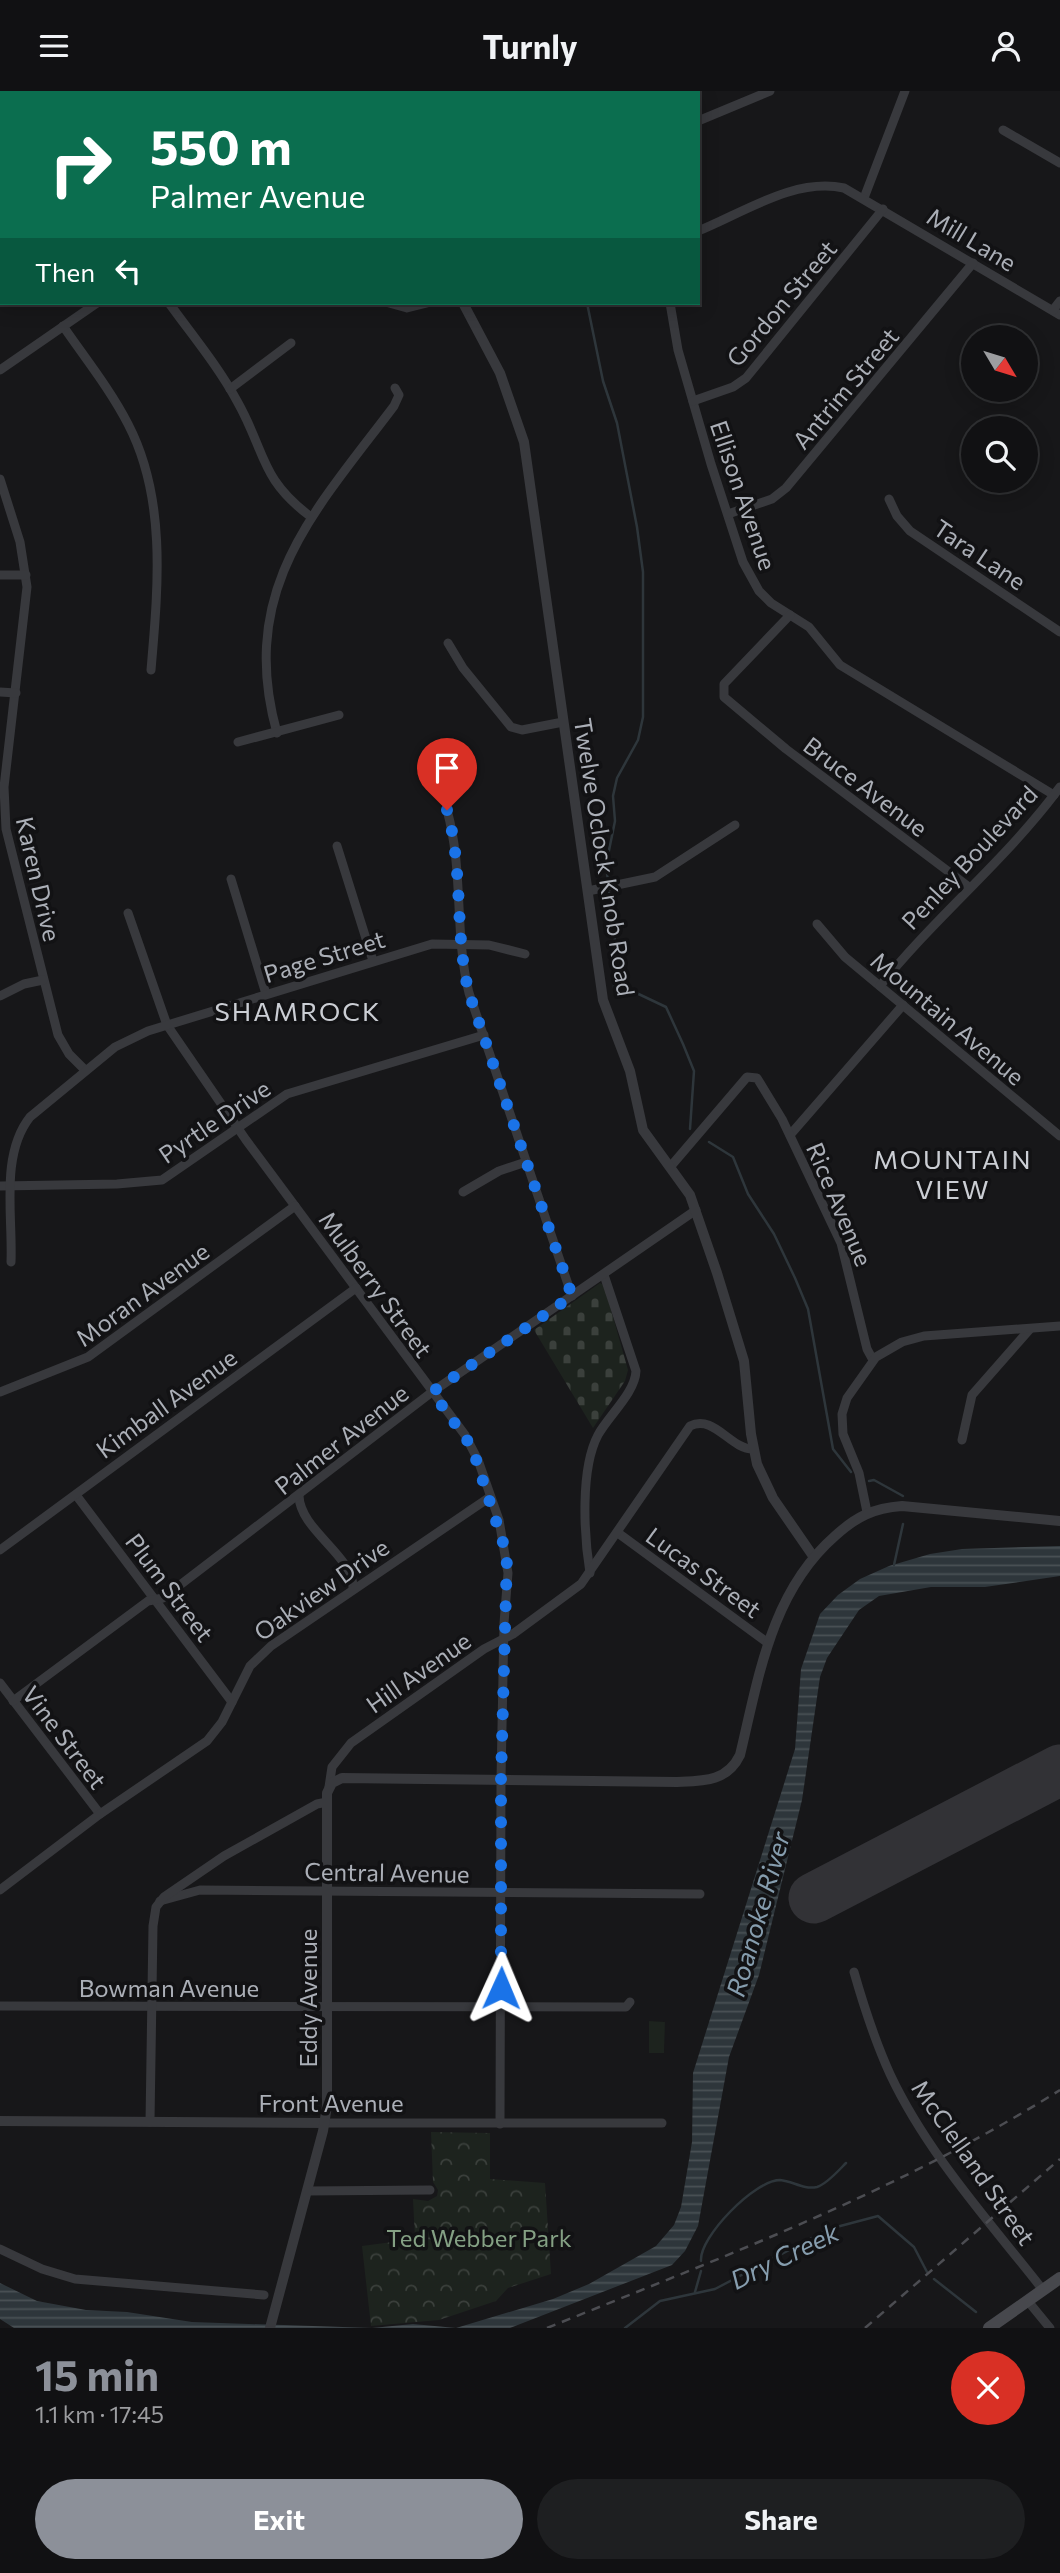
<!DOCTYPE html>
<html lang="en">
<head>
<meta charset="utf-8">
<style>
  body { margin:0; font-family:Commissioner,sans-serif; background:#1e1f21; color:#f1f3f6; height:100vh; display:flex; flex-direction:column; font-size:26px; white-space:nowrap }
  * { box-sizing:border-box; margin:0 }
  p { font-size:23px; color:#9c9da0 }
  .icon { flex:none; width:38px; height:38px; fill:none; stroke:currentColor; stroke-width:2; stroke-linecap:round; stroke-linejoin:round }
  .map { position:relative; height:2237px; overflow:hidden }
  .drawer { display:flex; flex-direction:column; background:#111113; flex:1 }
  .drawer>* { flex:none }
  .top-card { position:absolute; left:0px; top:0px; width:700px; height:214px; box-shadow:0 4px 18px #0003,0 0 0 2px #303133; background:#0b6e4f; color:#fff; overflow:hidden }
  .needle { width:46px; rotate:128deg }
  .controls { position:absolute; left:961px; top:234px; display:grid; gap:14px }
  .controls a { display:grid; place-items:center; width:77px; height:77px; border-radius:50%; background:#111113; box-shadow:0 4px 18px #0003,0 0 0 2px #303133; font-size:35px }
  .pin { position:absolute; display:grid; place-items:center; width:60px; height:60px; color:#fff; margin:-72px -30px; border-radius:50% 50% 50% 0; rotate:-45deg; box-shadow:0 0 7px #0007 }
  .pin .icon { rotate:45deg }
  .me { position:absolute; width:77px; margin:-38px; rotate:1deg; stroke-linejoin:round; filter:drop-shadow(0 0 5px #0008) }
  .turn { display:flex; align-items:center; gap:24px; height:147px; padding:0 35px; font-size:32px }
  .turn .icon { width:91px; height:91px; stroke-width:2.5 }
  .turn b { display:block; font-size:49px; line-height:60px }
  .then { display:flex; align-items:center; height:66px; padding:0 35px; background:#0003; gap:14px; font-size:26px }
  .round { display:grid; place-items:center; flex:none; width:74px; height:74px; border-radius:37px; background:#1e1f21 }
  .overview { display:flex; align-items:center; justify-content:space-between; height:119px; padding:0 35px }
  h1 { font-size:42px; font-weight:700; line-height:52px; color:#8c9099 }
  .primary-button { display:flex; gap:14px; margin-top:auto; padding:14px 35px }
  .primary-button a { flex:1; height:80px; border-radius:42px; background:#8c9099; color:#fff; font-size:28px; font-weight:700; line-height:80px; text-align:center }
  .primary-button a+a { background:#1e1f21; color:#f1f3f6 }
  header { display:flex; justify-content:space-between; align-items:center; height:91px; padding:0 35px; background:#111113; font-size:32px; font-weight:700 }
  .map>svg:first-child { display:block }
  .grass { fill:#1d231e }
  .forest { fill:url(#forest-firs) }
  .cemetery { fill:url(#cemetery-stones) }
  .park { fill:url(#park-crowns) }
  .water { fill:url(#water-rules) }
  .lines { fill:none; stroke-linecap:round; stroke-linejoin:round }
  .stream { stroke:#2e363b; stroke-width:2.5 }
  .runway { stroke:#323236; stroke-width:51 }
  .minor { stroke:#38393d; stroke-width:9 }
  .tertiary { stroke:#38393d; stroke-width:10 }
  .secondary { stroke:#47484d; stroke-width:12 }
  .rail { stroke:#4c4d52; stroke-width:2.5; stroke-dasharray:9 7; stroke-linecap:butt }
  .route { stroke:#1a73e8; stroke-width:12; stroke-dasharray:0 21.6 }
  .labels { text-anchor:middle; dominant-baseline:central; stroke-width:7; stroke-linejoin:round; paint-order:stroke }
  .street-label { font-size:24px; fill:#abafb7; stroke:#121214 }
  .park-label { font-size:24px; fill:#84a084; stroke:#121214 }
  .neighbourhood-label { font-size:26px; letter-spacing:2px; fill:#cbced4; stroke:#121214 }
  .water-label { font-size:26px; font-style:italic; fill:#869dae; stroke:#121214 }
</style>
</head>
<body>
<header><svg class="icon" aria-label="menu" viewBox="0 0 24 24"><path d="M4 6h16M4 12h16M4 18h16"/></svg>Turnly<svg class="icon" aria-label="person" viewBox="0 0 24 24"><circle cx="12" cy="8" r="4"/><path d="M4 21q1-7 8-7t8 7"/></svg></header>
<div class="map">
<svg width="1060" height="2237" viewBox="0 0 1060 2237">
  <defs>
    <pattern id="forest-firs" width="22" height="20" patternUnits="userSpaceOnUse" patternTransform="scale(1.75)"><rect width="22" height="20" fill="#1d231e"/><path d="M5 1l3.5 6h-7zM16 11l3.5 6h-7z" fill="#3b403c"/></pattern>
    <pattern id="cemetery-stones" width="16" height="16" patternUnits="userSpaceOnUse" patternTransform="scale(1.75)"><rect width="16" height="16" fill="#1d231e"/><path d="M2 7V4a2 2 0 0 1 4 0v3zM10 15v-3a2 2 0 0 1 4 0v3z" fill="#3b403c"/></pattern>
    <pattern id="park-crowns" width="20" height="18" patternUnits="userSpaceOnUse" patternTransform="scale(1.75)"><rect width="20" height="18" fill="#1d231e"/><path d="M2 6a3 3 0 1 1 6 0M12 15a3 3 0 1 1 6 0" fill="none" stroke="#3b403c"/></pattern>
    <pattern id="water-rules" width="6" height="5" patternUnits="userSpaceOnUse" patternTransform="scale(1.75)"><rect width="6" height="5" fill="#2e363b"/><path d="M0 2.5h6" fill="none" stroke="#4a5155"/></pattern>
  </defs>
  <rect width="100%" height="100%" fill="#171719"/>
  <!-- grass -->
  <path class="grass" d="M649,1930L665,1931L664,1962H649Z"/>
  <!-- forest -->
  <path class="forest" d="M0,0H279L2,2L0,200Z"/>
  <!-- cemetery -->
  <path class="cemetery" d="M600,1192L604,1194L628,1279L625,1290L593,1337L534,1239Z"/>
  <!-- park -->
  <path class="park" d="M431,2041L490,2042V2088L545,2092L551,2183L508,2197L496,2210L439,2229L371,2235L362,2155L415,2148L413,2108L428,2110L437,2105L438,2099L433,2091Z"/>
  <!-- water -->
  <path class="water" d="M1060,1455V1485L985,1496H931L879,1505L859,1519L827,1567L820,1586L802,1709L759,1884L729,1966L698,2135L685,2160L672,2174L510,2237H14L0,2228V2192L37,2210L86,2219L127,2221L192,2231L372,2237L413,2233L456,2237L553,2208L589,2193L656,2155L674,2134L681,2116L692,2051L693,1982L795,1658L801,1578L820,1523L838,1504L860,1488L889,1475L930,1463L962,1458Z"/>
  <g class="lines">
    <!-- stream -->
    <g class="stream">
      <path d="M468,0L469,2"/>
      <path d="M587,212L603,290L617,332L637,436L643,481V626L638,649L617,687L613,705L615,730L606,774L608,790"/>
      <path d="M609,802L615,835L614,897"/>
      <path d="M628,898L666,916L683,953L694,980L690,1038"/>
      <path d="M709,1051L733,1066L748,1103L774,1143L795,1187L808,1218L833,1358L851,1381"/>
      <path d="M869,1390L874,1389L903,1405"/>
      <path d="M894,1474L903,1433"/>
      <path d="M701,2170C699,2146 755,2089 780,2089C793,2090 803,2099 817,2096C827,2093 839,2079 846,2072"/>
      <path d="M934,2188L976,2221"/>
      <path d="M695,2201L701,2180"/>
      <path d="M625,2237L660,2210L715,2198L829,2138L878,2125L914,2156L927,2181"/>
    </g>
    <!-- runway -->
    <path class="runway" d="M814,1807L1060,1679"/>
    <!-- minor -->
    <g class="minor">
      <path d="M593,0L594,2"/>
      <path d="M293,2L295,0"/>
      <path d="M698,30L770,0"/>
      <path d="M1003,39L1060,72"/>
      <path d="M864,107L905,0"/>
      <path d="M698,140C743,122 795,86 844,97L1060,224"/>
      <path d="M169,212C192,244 218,275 237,310C266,361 259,387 311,426"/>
      <path d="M389,212L407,217L427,212"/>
      <path d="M670,212L678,259L711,373L743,471L759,500L771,512L809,536L840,574L1054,704"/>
      <path d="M1053,219L1060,210"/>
      <path d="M63,235C85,267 110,298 128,333C167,408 158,497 151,579"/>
      <path d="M0,279L97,212"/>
      <path d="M230,298L291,252"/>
      <path d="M693,310L733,296L746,287L883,118"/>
      <path d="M0,388L20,451L27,496L4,696L6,738L58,944L69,963L85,979"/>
      <path d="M889,408L897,425L910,440L1060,541"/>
      <path d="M728,423L772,408L786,397L973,172"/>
      <path d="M0,484H26"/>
      <path d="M790,524L724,593V606L786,658L969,796"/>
      <path d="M448,552L463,577L511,636L522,639L563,631"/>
      <path d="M0,601L16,602"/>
      <path d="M277,642C237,498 315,420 394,315L399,304L395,297"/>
      <path d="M238,651L339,624"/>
      <path d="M447,719C464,780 454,842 469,902L572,1205"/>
      <path d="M337,755L373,870"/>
      <path d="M231,788L266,903"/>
      <path d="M588,800L655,786L735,734"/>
      <path d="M128,822L167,934L246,1049L465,1344L478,1369L499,1429L508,1482L504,1532L501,1688L500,2033"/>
      <path d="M817,833L845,866L1060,1045"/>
      <path d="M880,895C936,825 1007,768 1060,696"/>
      <path d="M0,905L24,893L43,889"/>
      <path d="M790,1044L903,914"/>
      <path d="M671,1075L747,986L757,987L782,1028L841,1152L867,1258L873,1269"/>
      <path d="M0,1095L117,1093L162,1089L287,1003L484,944"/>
      <path d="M463,1101L499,1080L526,1071"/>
      <path d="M11,1171C13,1125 0,1064 30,1026L115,956L148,940L432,853L489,854L525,863"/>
      <path d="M0,1301L88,1266L295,1115"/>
      <path d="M962,1349L972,1304L1030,1238"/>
      <path d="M76,1404L232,1611"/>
      <path d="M299,1405C300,1439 354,1465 353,1497"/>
      <path d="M867,1421L859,1382L843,1343L842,1323L847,1307L876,1266L902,1251L924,1245L1060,1235"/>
      <path d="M618,1442L768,1552"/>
      <path d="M0,1459L356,1197"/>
      <path d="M590,1482C584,1445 580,1378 598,1344C609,1324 635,1302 636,1280L604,1184"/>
      <path d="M0,1592L100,1723"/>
      <path d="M13,1610L148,1510L163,1507L432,1301L696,1119"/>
      <path d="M329,1696L332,1676L351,1652L484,1558L513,1543L581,1493L690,1335C714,1323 730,1358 753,1358"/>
      <path d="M0,1799L100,1723L207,1650L222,1631L250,1575L271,1555L490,1406"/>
      <path d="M160,1810L200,1799L700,1803"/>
      <path d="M854,1881C864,1916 875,1950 890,1983C927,2062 989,2130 1043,2199"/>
      <path d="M0,1915L626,1916L630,1911"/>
      <path d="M150,2031L153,1835L156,1816L164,1806L224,1765L317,1713L327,1711"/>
      <path d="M325,2032H662"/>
      <path d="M307,2100L430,2099"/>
      <path d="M0,2158L42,2178L75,2188L264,2204"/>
      <path d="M1027,2209L1050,2237"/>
    </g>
    <!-- tertiary -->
    <g class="tertiary">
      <path d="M372,0L373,2"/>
      <path d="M463,212L500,282L524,351L603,909L630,980L643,1039L690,1104L717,1182L744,1270L751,1343L757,1373L773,1407L813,1465"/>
      <path d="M0,2030L325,2032"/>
      <path d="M270,2237L323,2040L327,2015V1702L332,1692L342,1687L677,1691C703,1690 727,1691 740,1664C759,1585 771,1501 835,1445C856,1426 873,1417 902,1415L1060,1430"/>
    </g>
    <!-- secondary -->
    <path class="secondary" d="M989,2237L1060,2187"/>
    <!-- rail -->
    <g class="rail">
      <path d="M547,2237C723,2166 899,2100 1060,1999"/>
      <path d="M865,2237L1060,2068"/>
    </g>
  </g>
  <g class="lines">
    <!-- route -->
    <path class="route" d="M447,719C464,780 454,842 469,902L572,1205L432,1301L472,1356L507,1464L501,1688V1897"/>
  </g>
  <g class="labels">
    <!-- street labels -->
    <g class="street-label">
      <text transform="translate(972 148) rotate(31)">Mill Lane</text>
      <text transform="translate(781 212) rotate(-50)">Gordon Street</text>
      <text transform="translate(845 297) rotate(-50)">Antrim Street</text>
      <text transform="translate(744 404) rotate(71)">Ellison Avenue</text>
      <text transform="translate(980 463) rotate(34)">Tara Lane</text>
      <text transform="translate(866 695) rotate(37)">Bruce Avenue</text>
      <text transform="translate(605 766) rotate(81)">Twelve Oclock Knob Road</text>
      <text transform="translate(969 766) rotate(-47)">Penley Boulevard</text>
      <text transform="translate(39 788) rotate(77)">Karen Drive</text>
      <text transform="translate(324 865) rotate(-17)">Page Street</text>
      <text transform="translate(948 927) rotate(40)">Mountain Avenue</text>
      <text transform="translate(214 1030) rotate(-34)">Pyrtle Drive</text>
      <text transform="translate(840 1113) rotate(67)">Rice Avenue</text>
      <text transform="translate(376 1193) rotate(54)">Mulberry Street</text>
      <text transform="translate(142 1203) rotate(-36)">Moran Avenue</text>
      <text transform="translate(166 1312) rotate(-36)">Kimball Avenue</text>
      <text transform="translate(341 1348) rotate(-38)">Palmer Avenue</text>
      <text transform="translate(704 1481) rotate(36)">Lucas Street</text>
      <text transform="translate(170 1496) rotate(53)">Plum Street</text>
      <text transform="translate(321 1498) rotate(-35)">Oakview Drive</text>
      <text transform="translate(418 1581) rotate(-35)">Hill Avenue</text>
      <text transform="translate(65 1646) rotate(53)">Vine Street</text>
      <text transform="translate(387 1781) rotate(1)">Central Avenue</text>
      <text x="169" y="1896">Bowman Avenue</text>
      <text transform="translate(307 1907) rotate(-90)">Eddy Avenue</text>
      <text x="331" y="2011">Front Avenue</text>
      <text transform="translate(974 2071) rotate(55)">McClelland Street</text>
    </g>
    <!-- park labels -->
    <g class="park-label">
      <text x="479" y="2146">Ted Webber Park</text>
    </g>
    <!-- neighbourhood labels -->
    <g class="neighbourhood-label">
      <text x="298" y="919">SHAMROCK</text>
      <text x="953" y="1067">MOUNTAIN<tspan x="953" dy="30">VIEW</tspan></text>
    </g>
    <!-- water labels -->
    <g class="water-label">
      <text transform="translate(757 1823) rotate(-74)">Roanoke River</text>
      <text transform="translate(784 2164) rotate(-26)">Dry Creek</text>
    </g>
  </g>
</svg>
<div class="controls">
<a><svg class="needle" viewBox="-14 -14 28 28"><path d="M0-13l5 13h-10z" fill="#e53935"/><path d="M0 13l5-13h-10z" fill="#9c9da0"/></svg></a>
<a><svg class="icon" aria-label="search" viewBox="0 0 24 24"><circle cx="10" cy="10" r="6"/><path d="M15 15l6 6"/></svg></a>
</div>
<div class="pin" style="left:447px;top:719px;background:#d93025"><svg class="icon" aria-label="arrive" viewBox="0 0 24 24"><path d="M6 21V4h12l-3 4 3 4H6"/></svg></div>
<svg class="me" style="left:501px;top:1897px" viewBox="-20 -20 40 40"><path d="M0-17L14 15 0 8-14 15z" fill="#1a73e8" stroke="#fff" stroke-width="4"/></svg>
<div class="top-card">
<div class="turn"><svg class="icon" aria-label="right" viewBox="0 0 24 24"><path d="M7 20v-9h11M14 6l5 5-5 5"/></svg><div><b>550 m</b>Palmer Avenue</div></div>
<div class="then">Then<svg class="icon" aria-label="left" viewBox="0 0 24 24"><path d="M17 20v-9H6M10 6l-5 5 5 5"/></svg></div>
</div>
</div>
<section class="drawer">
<div class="overview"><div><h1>15 min</h1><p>1.1 km · 17:45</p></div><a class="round" style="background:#d93025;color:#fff"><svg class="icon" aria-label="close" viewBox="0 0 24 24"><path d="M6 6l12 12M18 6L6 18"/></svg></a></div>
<div class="primary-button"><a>Exit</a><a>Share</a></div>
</section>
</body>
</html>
